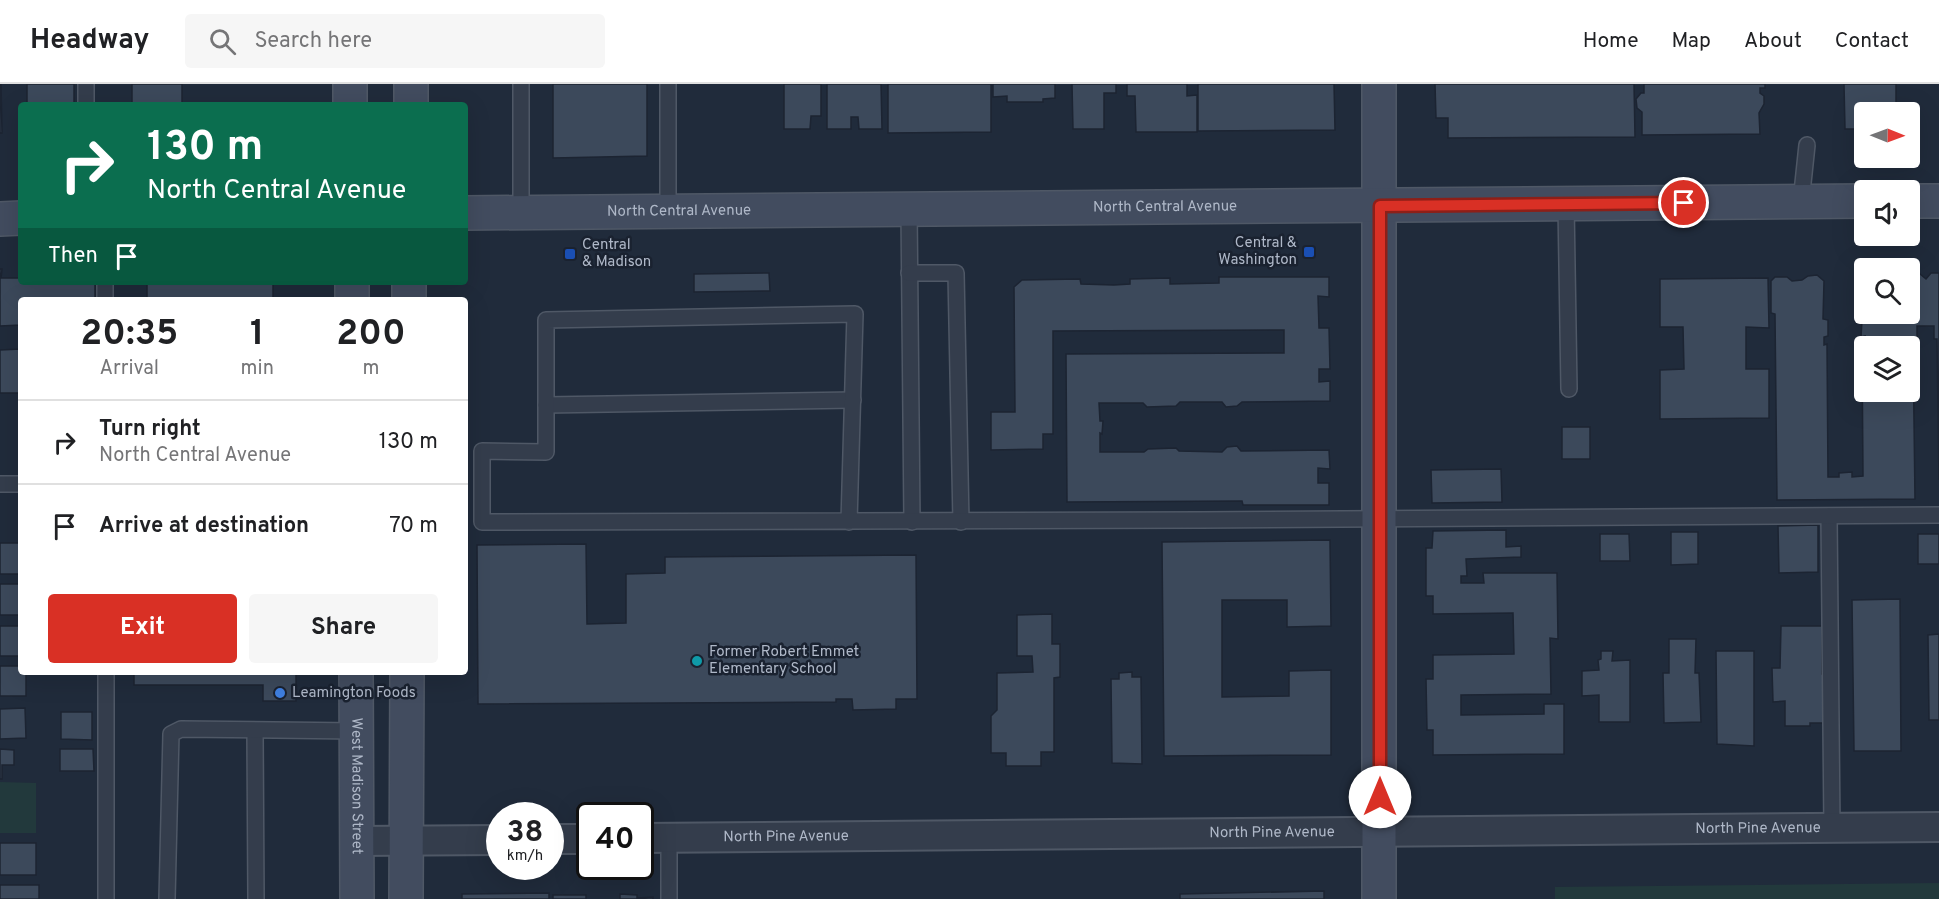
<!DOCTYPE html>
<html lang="en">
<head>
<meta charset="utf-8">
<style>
  body { margin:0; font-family:Overpass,sans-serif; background:#f6f6f6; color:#202124; height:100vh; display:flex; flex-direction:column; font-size:22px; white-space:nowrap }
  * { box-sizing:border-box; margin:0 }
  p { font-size:20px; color:#757577 }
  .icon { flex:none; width:33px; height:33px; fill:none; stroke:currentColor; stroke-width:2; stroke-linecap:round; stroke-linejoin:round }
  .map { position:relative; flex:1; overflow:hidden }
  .panel { position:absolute; left:18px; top:213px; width:450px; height:378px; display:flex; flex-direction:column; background:#fff; border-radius:6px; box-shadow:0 6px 24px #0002 }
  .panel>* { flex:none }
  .top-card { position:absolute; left:18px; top:18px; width:450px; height:183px; border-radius:6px; box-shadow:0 6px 24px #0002; background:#0b6e4f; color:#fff; overflow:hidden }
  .needle { width:39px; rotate:91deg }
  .controls { position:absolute; left:1854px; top:18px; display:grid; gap:12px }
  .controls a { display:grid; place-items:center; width:66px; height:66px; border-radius:6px; background:#fff; box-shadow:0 6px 24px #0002; font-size:30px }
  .speed { position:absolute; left:486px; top:718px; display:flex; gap:12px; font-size:30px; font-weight:700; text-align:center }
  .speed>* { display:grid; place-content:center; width:78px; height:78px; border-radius:50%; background:#fff; box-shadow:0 6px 24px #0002; line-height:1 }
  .speed small { font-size:15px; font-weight:400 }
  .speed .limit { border:3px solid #111; border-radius:9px; background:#fff; color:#111 }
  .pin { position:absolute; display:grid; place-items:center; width:51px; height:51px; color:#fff; margin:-26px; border:3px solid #fff; border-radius:50%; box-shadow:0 2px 6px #0007 }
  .me { position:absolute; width:66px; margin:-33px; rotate:0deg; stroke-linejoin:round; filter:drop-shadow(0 0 4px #0008) }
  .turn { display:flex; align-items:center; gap:21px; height:126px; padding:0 30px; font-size:27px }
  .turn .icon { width:78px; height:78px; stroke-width:2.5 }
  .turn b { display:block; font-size:42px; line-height:51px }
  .then { display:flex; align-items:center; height:57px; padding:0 30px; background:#0003; gap:12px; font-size:22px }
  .eta { display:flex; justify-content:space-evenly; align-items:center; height:102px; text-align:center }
  .eta b { font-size:36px; font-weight:700; line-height:42px }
  .primary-button { display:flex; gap:12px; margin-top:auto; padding:12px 30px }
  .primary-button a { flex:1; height:69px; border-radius:6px; background:#d93025; color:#fff; font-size:24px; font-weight:700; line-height:69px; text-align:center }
  .primary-button a+a { background:#f6f6f6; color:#202124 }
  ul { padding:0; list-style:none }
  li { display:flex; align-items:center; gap:18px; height:84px; padding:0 30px; border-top:2px solid #e0e0e0 }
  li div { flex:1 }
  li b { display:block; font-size:22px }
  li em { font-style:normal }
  header { display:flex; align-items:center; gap:36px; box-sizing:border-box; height:84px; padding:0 30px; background:#fff; border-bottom:2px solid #e0e0e0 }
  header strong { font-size:28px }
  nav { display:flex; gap:33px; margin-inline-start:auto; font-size:21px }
  .search { width:420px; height:54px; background:#f6f6f6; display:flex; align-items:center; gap:15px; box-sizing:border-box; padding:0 21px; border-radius:6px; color:#757577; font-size:22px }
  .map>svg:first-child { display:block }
  .green { fill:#22393c }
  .building { fill:#3c495b; stroke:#1c2432; stroke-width:1.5; fill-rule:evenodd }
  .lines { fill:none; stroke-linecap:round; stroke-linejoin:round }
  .lane-casing { stroke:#4f5866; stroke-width:18 }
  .street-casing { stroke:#4f5866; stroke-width:32 }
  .secondary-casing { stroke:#4f5866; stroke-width:36 }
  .lane { stroke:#343d4c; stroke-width:15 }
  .street { stroke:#343d4c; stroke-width:28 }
  .secondary { stroke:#424c5f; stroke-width:33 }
  .route-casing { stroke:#8d1f18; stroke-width:15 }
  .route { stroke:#d93025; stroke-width:10 }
  .transit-dot { fill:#1a4fb4; stroke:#1a2230; stroke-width:2 }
  .culture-dot { fill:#0f9aa8; stroke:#1a2230; stroke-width:2 }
  .shop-dot { fill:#3f7fe0; stroke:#1a2230; stroke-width:2 }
  .labels { text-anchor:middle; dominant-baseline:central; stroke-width:5; stroke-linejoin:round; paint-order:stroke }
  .street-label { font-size:15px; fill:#afb8c8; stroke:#1a2230 }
  .poi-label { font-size:15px; fill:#afb8c8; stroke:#1a2230; text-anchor:start }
</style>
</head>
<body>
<header>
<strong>Headway</strong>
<div class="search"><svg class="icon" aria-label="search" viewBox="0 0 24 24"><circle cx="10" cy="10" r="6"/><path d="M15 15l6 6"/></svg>Search here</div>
<nav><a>Home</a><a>Map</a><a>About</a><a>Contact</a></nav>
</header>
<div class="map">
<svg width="1939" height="815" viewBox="0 0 1939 815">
  <rect width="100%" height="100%" fill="#202b3b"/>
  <!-- green -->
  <g class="green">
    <path d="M0,698L36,699V749H0Z"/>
    <path d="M1939,799V815H1555V803Z"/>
  </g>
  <!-- building -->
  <g class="building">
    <path d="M0,0H1L2,49H0Z"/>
    <rect x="27" y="0" width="47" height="21"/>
    <rect x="132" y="0" width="50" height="21"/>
    <path d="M553,0H647V72L553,74Z"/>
    <path d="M784,0H821V32H811L810,45H784Z"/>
    <path d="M827,0H881L882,45H859L858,33H851V45H827Z"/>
    <path d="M888,0H991V48L888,49Z"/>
    <path d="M993,0H1055V14L1043,15V18H1007V12L993,13Z"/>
    <path d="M1072,0H1116V9H1104V45H1073Z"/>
    <path d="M1127,0H1187V12L1197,11V48H1136L1135,12H1127Z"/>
    <path d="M1198,0H1334L1335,46L1198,47Z"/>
    <path d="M1435,0H1634L1635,53L1448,54V34H1436Z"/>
    <path d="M1644,0H1765V4H1760V9L1764,12V20L1759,29L1760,50L1642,51V28L1637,24L1636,15L1641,9H1644Z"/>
    <path d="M1844,0H1896V28H1864V45H1845Z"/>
    <path d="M0,185H2L1,194H21V198H95V216H21V241L0,242Z"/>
    <path d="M769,189L770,207L694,208V190Z"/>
    <path d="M1912,189L1920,190L1926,195L1931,189H1939V396L1937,255H1934V242H1917V256H1913L1915,415L1777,416L1775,230L1771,229V197L1775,193H1787L1792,197L1802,196L1808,192L1817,191L1824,197L1823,235L1828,236V252L1824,253V261L1827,260L1828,393H1839V389L1852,388V393L1863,392L1862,260L1864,261L1865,252L1861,253L1862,236H1866V230H1910V192ZM1864,262H1910V308H1864Z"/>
    <path d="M1219,193H1329V213L1318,212L1319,244H1329L1330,285H1319V298L1330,297V317L1242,318L1237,322L1226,323L1222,318H1180L1176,322L1147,323L1143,319H1099L1100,337H1103L1102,350L1100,349V368H1144L1148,365L1176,364L1179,367L1222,368L1227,363L1237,362L1241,367L1329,366L1330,385L1318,384V399H1329V421H1243L1242,417L1067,418L1066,270L1284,269V246L1053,247V350H1043V365L991,366V328H1015L1014,203L1022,196L1080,195L1081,200L1114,201L1130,200V195L1170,194V200L1219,199Z"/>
    <path d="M1768,194L1769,244L1746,243V285H1769V334L1660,335V286L1684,285L1683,243H1660V195Z"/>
    <rect x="147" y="198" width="126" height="18"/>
    <path d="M21,265V309H0V266Z"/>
    <rect x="1562" y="343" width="28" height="32"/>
    <path d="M1501,385L1502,418L1432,419L1431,386Z"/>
    <path d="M1818,441V488L1779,489L1778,442Z"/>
    <path d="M1506,446V463L1521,462V473L1466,475L1467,492H1461V499H1484L1483,489H1557L1558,555L1550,554L1551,610L1461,611V631L1544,630V620H1564V670L1433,671V646H1427L1426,595H1433V571L1514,570L1513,529L1433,530V512H1426V464H1432L1433,447Z"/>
    <path d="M1671,448H1698V480L1671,481Z"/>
    <path d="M1600,450H1629L1630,477H1600Z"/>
    <rect x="1918" y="450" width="21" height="30"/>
    <path d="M1330,456L1331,542L1287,543V516H1222V613L1289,612V587L1331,586V671L1164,672L1162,458Z"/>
    <rect x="0" y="459" width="21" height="31"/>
    <path d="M586,460L587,540L626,539V490L665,489V473L916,471L917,615H896V625L853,626L852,615H836V618L478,620L477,461Z"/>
    <rect x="0" y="500" width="21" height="31"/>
    <path d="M1900,515L1901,667H1854L1852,516Z"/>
    <path d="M1052,530V560H1060V593L1054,594V668H1041V682H1006V669H991V632L997,626V589L1033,588L1032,572H1017V531Z"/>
    <rect x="0" y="542" width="21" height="30"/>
    <path d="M1781,542H1822V590H1829V639H1810V642H1785V617L1773,618L1772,584H1780Z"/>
    <path d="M1939,550V636H1929L1928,551Z"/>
    <path d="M1669,555H1696L1695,589H1699L1701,638L1664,639L1663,589H1669Z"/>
    <path d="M1601,567H1613L1612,577L1630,576V638H1599V611L1582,612V587L1599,586L1598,576L1601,575Z"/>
    <path d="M1716,567H1754V662L1717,660Z"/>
    <path d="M0,582H21V588H26V612H0Z"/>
    <path d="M134,588H296V617H263V601H134Z"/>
    <path d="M1132,588V593H1141L1142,680L1112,679L1111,595H1119V589Z"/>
    <path d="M25,624L26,654L0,655V625Z"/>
    <path d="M61,628H92V656L61,655Z"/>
    <path d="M0,665L14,666V681H2V695H0Z"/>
    <path d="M60,665H93L94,687H60Z"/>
    <rect x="0" y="759" width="36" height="32"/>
    <rect x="0" y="801" width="39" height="14"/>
    <path d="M1324,807V815H1180V810Z"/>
    <path d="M549,809V815H462V810Z"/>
    <path d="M620,810L637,811V814L653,813V815H620Z"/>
    <rect x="553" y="811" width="33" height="4"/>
  </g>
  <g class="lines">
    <!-- lane casing -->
    <g class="lane-casing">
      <g id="lane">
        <path d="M521,0V128"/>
        <path d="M668,0V127"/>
        <path d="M86,21V0"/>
        <path d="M1801,118L1807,61"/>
        <path d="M1566,120L1569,305"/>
        <path d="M909,125L912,438"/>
        <path d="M909,189H956L961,438"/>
        <path d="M105,198V216"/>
        <path d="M546,321L853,316"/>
        <path d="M0,400H21"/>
        <path d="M1829,432L1832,744"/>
        <path d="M849,438L855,230L546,236V368L482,367V438C968,439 1453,434 1939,431"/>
        <path d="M106,588V815"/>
        <path d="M255,647L256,815"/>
        <path d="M167,815L171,650L181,645L356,647"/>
        <path d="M669,815V754"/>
      </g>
    </g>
    <!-- street casing -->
    <g class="street-casing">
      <g id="street">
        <path id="s1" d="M640,754L1939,743"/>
        <path d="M550,755H590"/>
        <path d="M357,757L500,756"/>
      </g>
    </g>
    <!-- secondary casing -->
    <g class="secondary-casing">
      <g id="secondary">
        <path d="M350,0V21"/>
        <path d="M411,0V21"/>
        <path d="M1379,0V815"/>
        <path d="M1910,117H1939"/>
        <path id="s2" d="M465,129L1864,117"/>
        <path d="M0,135L21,134"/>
        <path d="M352,198V216"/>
        <path d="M409,216V198"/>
        <path id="s3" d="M356,588L357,815"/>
        <path d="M406,815L407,588"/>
      </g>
    </g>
    <!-- lane -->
    <use href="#lane" class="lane"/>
    <!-- street -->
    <use href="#street" class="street"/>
    <!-- secondary -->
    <use href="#secondary" class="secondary"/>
  </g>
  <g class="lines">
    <!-- route casing -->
    <g class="route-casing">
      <path id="route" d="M1380,713V122L1684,119"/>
    </g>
    <!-- route -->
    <use href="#route" class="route"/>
  </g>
  <!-- markers -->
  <g class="transit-dot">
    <rect x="1303" y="162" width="12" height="12" rx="3"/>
    <rect x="564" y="164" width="12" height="12" rx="3"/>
  </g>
  <circle class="culture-dot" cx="697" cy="577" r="6"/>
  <circle class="shop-dot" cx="280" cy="609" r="6"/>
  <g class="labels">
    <!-- street labels -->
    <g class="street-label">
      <text stroke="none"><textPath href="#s2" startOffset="700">North Central Avenue</textPath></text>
      <text stroke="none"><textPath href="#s2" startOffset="214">North Central Avenue</textPath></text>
      <text stroke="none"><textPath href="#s3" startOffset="114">West Madison Street</textPath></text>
      <text stroke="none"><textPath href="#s1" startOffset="1118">North Pine Avenue</textPath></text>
      <text stroke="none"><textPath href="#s1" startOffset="632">North Pine Avenue</textPath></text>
      <text stroke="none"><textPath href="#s1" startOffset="146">North Pine Avenue</textPath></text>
    </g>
    <!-- poi labels -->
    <g class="poi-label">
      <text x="1297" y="159" text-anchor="end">Central &amp;<tspan x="1297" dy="17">Washington</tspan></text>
      <text x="582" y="161">Central<tspan x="582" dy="17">&amp; Madison</tspan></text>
      <text x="709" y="568">Former Robert Emmet<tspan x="709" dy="17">Elementary School</tspan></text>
      <text x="292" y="609">Leamington Foods</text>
    </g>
  </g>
</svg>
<div class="controls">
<a><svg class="needle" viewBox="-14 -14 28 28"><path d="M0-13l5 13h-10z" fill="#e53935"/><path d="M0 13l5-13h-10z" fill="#757577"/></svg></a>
<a><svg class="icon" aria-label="sound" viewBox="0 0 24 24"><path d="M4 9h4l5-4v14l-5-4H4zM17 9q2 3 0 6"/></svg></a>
<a><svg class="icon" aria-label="search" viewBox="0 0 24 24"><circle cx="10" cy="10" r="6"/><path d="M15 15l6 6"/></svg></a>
<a><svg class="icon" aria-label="layers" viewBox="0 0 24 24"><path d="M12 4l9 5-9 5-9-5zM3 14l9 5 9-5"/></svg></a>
</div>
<div class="speed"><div>38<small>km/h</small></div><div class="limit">40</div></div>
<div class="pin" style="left:1684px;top:119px;background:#d93025"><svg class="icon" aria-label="arrive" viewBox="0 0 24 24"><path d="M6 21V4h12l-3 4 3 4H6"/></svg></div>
<svg class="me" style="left:1380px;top:713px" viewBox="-20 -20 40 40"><circle r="19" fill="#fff"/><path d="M0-13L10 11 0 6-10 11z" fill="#d93025"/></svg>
<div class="top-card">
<div class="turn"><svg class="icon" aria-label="right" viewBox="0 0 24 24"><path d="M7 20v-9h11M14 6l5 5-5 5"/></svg><div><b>130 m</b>North Central Avenue</div></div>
<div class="then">Then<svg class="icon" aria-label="arrive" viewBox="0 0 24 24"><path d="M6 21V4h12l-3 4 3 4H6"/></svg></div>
</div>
<section class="panel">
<div class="eta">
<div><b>20:35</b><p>Arrival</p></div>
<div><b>1</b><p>min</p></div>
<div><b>200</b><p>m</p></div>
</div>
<ul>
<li><svg class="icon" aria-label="right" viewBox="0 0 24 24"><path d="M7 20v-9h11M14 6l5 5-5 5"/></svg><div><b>Turn right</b><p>North Central Avenue</p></div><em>130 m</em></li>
<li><svg class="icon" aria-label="arrive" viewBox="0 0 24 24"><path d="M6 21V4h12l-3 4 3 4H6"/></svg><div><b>Arrive at destination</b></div><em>70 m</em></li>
</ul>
<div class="primary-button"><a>Exit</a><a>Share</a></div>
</section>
</div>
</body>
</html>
